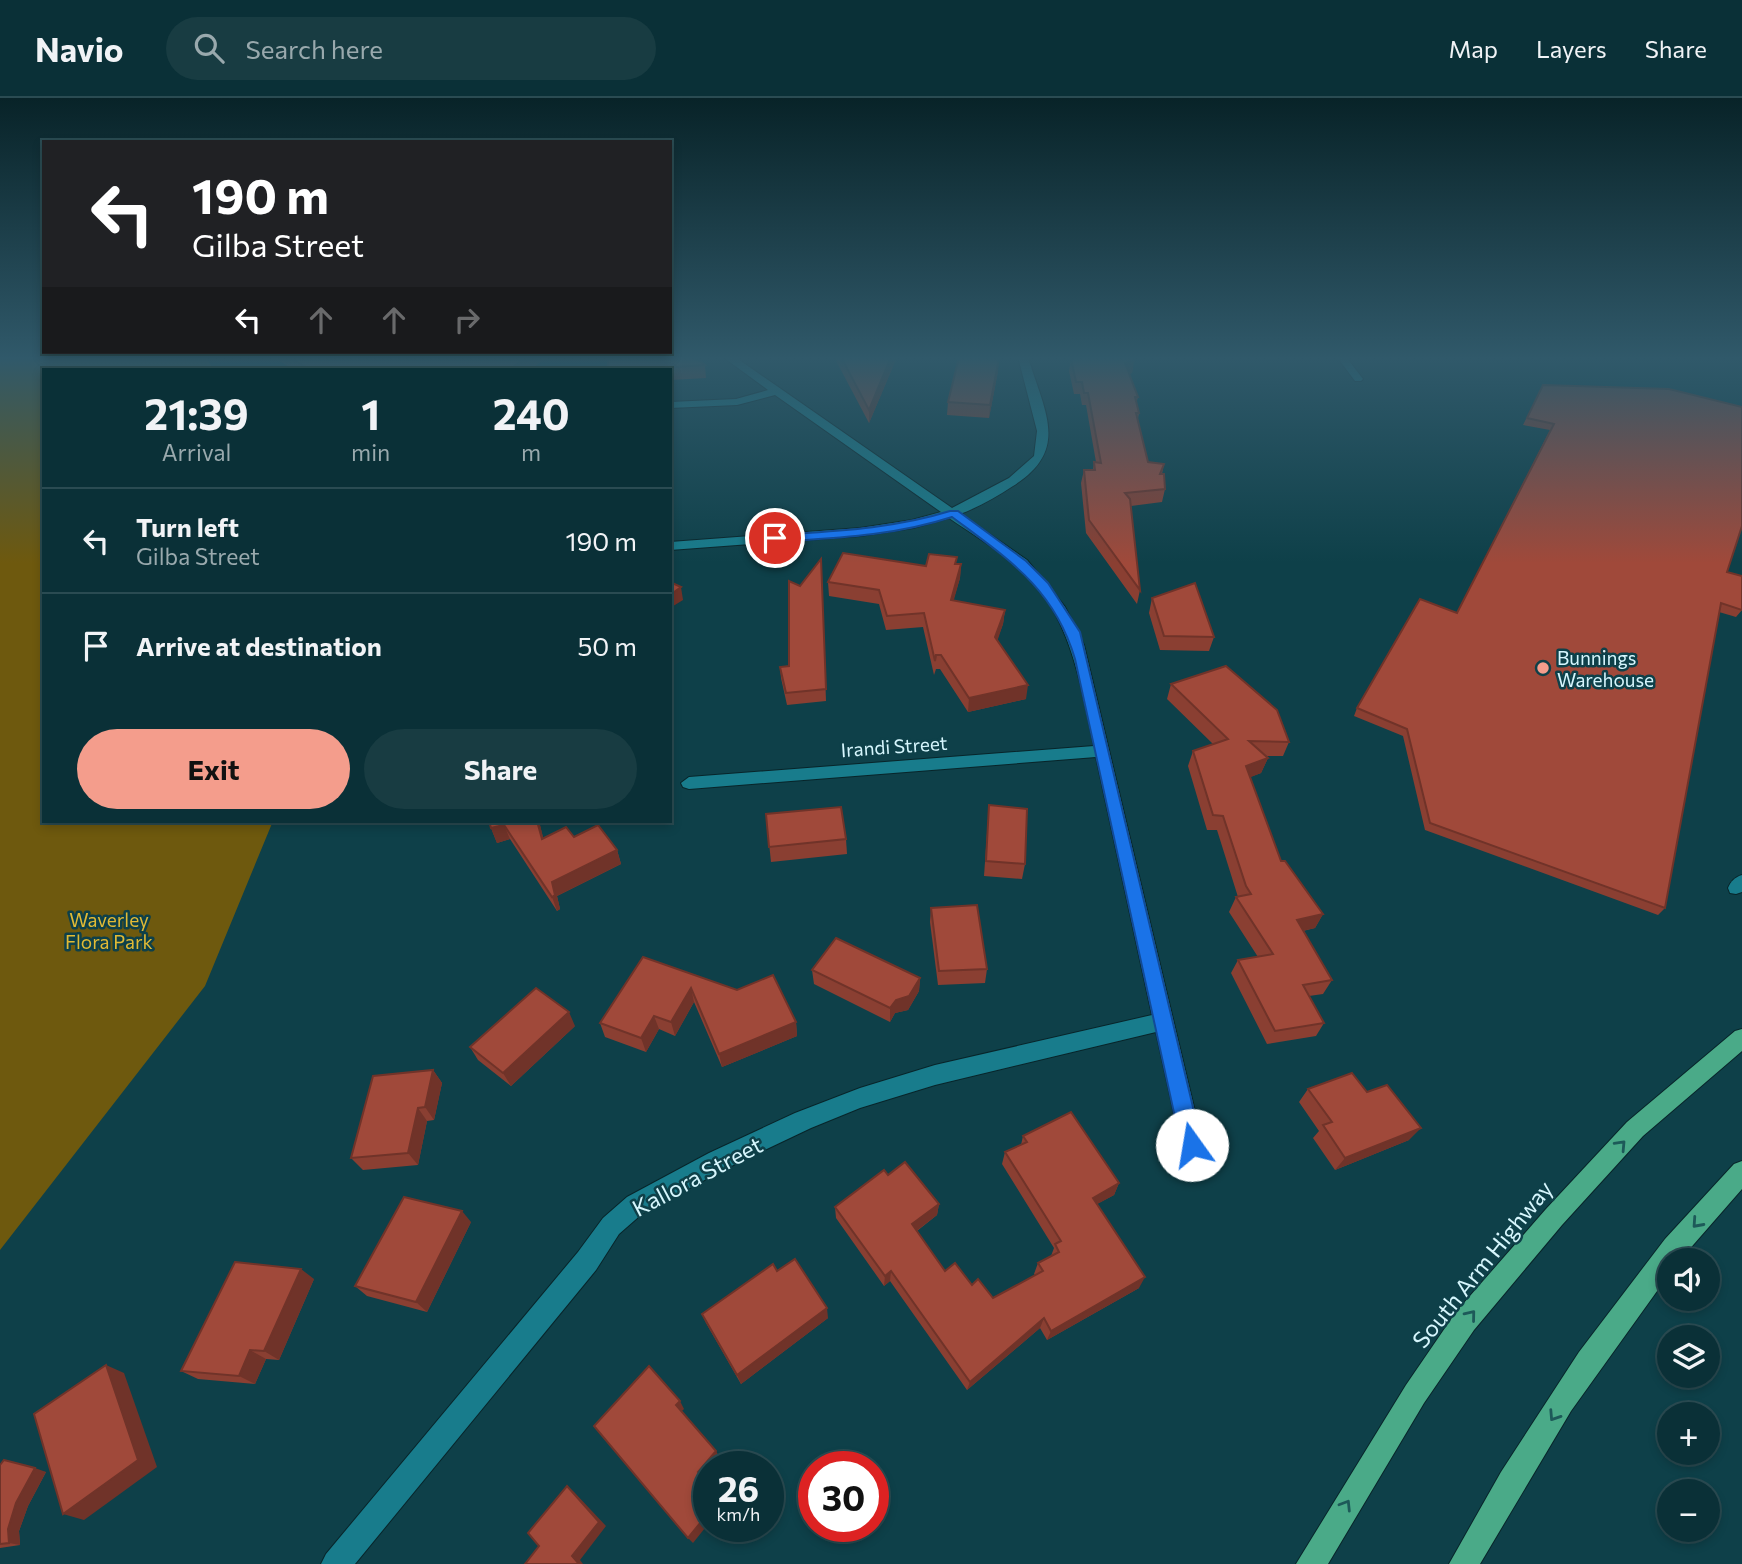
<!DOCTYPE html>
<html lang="en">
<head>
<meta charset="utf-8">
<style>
  body { margin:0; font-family:Commissioner,sans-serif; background:#183c42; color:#f1f3f6; height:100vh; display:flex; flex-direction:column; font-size:26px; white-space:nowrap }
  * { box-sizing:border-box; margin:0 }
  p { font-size:23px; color:#99a9ad }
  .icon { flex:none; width:38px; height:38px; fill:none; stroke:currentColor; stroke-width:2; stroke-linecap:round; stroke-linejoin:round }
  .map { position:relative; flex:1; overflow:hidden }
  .panel { position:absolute; left:42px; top:270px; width:630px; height:455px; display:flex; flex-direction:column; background:#0a3037; border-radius:0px; box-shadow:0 4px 10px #0003,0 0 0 2px #2a4b52 }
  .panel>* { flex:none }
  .guide { position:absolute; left:42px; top:42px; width:630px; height:214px; border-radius:0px; box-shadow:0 4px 10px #0003,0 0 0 2px #2a4b52; background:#202124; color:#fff; overflow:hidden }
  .buttons { position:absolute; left:1657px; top:1150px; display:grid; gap:14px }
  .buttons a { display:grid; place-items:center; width:63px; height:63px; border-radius:50%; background:#0a3037; box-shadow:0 4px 10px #0003,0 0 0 2px #2a4b52; font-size:35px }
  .speed { position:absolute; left:693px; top:1353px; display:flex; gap:14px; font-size:35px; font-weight:700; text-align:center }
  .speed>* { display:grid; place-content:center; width:91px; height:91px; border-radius:50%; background:#0a3037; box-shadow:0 4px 10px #0003,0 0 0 2px #2a4b52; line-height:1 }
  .speed small { font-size:18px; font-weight:400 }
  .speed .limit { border:10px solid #d22; background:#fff; color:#111 }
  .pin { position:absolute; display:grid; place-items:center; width:60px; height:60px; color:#fff; margin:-30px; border:4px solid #fff; border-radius:50%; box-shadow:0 2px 7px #0007 }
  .me { position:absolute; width:77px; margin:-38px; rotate:347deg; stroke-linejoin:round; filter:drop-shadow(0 0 5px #0008) }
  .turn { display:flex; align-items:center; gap:24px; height:147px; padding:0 35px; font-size:32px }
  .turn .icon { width:91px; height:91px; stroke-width:2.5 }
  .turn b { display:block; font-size:49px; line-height:60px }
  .lanes { display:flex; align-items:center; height:66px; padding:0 35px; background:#0003; justify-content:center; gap:35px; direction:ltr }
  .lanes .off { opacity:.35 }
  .eta { display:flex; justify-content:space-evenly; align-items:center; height:119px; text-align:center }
  .eta b { font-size:42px; font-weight:700; line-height:49px }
  .action { display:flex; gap:14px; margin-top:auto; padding:14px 35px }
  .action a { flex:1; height:80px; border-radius:42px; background:#f49d8c; color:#111; font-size:28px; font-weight:700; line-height:80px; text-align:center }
  .action a+a { background:#183c42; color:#f1f3f6 }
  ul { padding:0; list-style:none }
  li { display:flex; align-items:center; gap:21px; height:105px; padding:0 35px; border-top:2px solid #2a4b52 }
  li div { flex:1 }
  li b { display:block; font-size:26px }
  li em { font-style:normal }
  header { display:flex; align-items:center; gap:42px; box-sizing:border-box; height:98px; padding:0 35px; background:#0a3037; border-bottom:2px solid #2a4b52 }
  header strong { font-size:33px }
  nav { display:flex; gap:38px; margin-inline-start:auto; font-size:24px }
  .search { width:490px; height:63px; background:#183c42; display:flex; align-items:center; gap:18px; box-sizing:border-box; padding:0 24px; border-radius:38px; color:#99a9ad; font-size:26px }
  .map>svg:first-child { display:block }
  .green { fill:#6e590e }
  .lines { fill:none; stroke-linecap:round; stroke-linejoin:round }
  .lane-casing { stroke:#08252a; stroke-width:2 }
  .street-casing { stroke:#08252a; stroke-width:2 }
  .primary-casing { stroke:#08252a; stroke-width:2 }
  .lane { fill:#187c8c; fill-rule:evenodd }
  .street { fill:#187c8c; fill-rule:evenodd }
  .primary { fill:#4aaa88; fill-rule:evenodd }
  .wall { fill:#8a3f32 }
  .shaded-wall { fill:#703329 }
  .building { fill:#a0493a; stroke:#703329; stroke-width:2 }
  .oneway { stroke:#1d5a59 }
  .route { fill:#1a73e8; stroke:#114b97; stroke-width:2 }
  .poi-dot { fill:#f49d8c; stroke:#0e4049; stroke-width:2.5 }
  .labels { text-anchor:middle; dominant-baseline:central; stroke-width:5; stroke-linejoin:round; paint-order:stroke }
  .poi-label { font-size:19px; fill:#d6f6fd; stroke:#0e4049; text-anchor:start }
  .street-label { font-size:19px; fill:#d6f6fd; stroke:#0e4049 }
  .park-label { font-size:19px; fill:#e1ba35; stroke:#0e4049 }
  .near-street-label { font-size:23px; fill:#d6f6fd; stroke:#0e4049 }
</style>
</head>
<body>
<header>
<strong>Navio</strong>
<div class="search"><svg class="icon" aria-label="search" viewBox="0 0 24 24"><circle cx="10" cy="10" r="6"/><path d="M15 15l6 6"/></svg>Search here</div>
<nav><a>Map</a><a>Layers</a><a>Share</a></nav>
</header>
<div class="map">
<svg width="1742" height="1466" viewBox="0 0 1742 1466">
  <rect width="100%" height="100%" fill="#0e4049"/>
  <!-- green -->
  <path class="green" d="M0,259H206L213,271H44V723H273L205,888L0,1152Z"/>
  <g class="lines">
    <!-- lane casing -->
    <g class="lane-casing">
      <g id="lane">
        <path d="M1337,259H1346L1363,281L1361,283H1355Z"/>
        <path d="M1742,777V794L1736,796L1730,795L1728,790C1731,783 1735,779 1742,777Z"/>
      </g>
    </g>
    <!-- street casing -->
    <g class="street-casing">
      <path id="street" d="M723,259H735L952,410L1009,380L1034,358L1037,333L1018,259H1028C1044,313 1071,352 1013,388C996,399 979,409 960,416L1027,462L1065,509L1084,547L1203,1047L1200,1055L1192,1058L1184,1055L1181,1047L1156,934L935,987L860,1010L811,1030L725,1071L643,1115L619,1136L596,1172L355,1466H321L326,1456L578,1154L603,1120L627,1099L709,1055L795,1015L860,990L935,967L1152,917L1096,659L689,691L683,689L681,685L689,679L1094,648C1080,584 1070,511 1016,467C995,450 971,435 949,420L913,430L860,438L670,452V444L860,430L912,422L941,414L775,297L737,307L670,310V304L736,301L768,292Z"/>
    </g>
    <!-- primary casing -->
    <g class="primary-casing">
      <g id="primary">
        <path d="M1742,931V953L1643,1038L1562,1127L1474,1232L1424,1305L1328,1466H1296L1406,1287L1456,1214L1546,1111L1627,1024L1735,933Z"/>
        <path d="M1742,1063V1091L1680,1162H1670V1175L1571,1313L1480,1466H1449L1501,1374L1579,1254L1665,1141L1734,1066Z"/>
      </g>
    </g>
    <!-- lane -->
    <use href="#lane" class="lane"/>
    <!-- street -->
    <use href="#street" class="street"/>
    <!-- primary -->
    <use href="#primary" class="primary"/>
  </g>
  <!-- wall -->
  <g class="wall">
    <path d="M273,259H547L531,271H293Z"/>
    <path d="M834,259H897L869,325Z"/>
    <path d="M1070,259H1133L1134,263L1132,275L1129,276L1138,299L1136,306L1139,315L1138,321L1148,364L1164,366L1162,376L1165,391L1162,404L1131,408L1140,492L1137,506L1086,435L1081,385L1084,372H1093L1094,364H1096L1086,307H1082L1080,296H1074L1069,273L1071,261H1072Z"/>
    <path d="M705,267L706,280L670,282V271H608Z"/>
    <path d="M998,273L989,320L947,317L948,304Z"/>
    <path d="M1543,287L1727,474L1742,512L1736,519L1719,514L1665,810L1658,817L1425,732L1403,638L1354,618L1357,610L1457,515L1550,332L1523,327Z"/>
    <path d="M821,461L826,603L787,607L781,580L780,569L789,568L800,488Z"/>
    <path d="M957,466H961L960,480L953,503L1005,512L1003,526L997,542L1026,601L968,614L940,571H936L934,577L923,529L886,532L879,506L829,498L828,484L926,468Z"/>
    <path d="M1152,500L1214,539L1209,553L1160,552L1149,515Z"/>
    <path d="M1171,586L1289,644L1283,658H1265L1268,660L1261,675L1250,679L1281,763L1323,816L1315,830L1303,833L1332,882L1323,896L1309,898L1324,925L1316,938L1267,946L1231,875L1238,862L1258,859L1229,814L1236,799H1238L1217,732H1207L1188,668L1193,653L1213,646L1167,601Z"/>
    <path d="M989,707L1025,766L1022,781L984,778Z"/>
    <path d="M766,716L846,741L847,756L771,764Z"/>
    <path d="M539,723L543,740L574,739L617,752L621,766L557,798L560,811L557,813L510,741L497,745L491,730Z"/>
    <path d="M931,810L987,871L985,885L938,887L930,824Z"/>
    <path d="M643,859L796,924L797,938L722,969L694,904L675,938L659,931L646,954L605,939L600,925Z"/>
    <path d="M812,872L920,880L919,893L908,912L895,915L890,924L814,886Z"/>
    <path d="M575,928L511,988L478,962L470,949Z"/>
    <path d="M433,972L442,985L434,1022L427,1023L418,1067L363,1072L351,1060Z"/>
    <path d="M1308,991L1367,994L1409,1042L1335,1072L1313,1040L1319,1033L1299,1004Z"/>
    <path d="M1023,1038L1119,1085L1114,1097L1097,1106L1139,1190L1047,1242L1040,1230L967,1292L890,1183L884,1188L836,1120L835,1109L888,1077L939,1106L937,1117L917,1133L945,1173L972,1187L993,1200L1035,1177L1034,1176L1038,1165L1051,1158L1054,1150L1002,1066L1005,1054L1021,1047Z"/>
    <path d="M471,1124L427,1214L367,1198L355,1188Z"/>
    <path d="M777,1173L828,1220L741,1286L706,1225L702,1216Z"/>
    <path d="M314,1181L279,1262L266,1261L255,1286L198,1281L181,1273Z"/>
    <path d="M0,1367L46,1374L28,1408L19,1433L20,1447L0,1450Z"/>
  </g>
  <!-- shaded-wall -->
  <g class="shaded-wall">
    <path d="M527,259H547L531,271H510Z"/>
    <path d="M891,259H897L869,325V312Z"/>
    <path d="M999,260L998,273L989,320L990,307Z"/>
    <path d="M1134,263L1132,275L1123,277L1125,265Z"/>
    <path d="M961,466L960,480L950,516L951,502Z"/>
    <path d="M681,489L683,502L670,510V497Z"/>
    <path d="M1005,512L1003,526L994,553L995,539Z"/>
    <path d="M1028,587L1026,601L968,614L969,600Z"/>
    <path d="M1268,660L1261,675L1241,683L1246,668Z"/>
    <path d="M537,723H539L547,755L542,741Z"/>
    <path d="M504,727L510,741L497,745L491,730Z"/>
    <path d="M617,752L621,766L557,798L560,811L557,813L552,799V784Z"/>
    <path d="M1323,816L1315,830L1289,836L1297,822Z"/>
    <path d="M920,880L919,893L908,912L895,915L890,924V910L896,902Z"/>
    <path d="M691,890L694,904L675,938L671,924Z"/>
    <path d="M569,914L575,928L511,988L503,975Z"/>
    <path d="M654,918L659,931L646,954L641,940Z"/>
    <path d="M796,924L797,938L722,969L719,956Z"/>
    <path d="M433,972L442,985L434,1022L425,1009Z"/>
    <path d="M418,1010L427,1023L418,1067L408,1055Z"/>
    <path d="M1421,1030L1409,1042L1335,1072L1345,1060Z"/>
    <path d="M1119,1085L1114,1097L1088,1111L1093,1100Z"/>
    <path d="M939,1106L937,1117L911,1137L912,1126Z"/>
    <path d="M462,1113L471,1124L427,1214L416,1204Z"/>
    <path d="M301,1171L314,1181L279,1262L264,1253Z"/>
    <path d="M891,1173L890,1183L884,1188L885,1178Z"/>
    <path d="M1145,1179L1139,1190L1047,1242L1051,1233Z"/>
    <path d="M827,1210L828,1220L741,1286L737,1277Z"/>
    <path d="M1044,1220L1040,1230L967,1292L970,1284Z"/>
    <path d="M250,1252L266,1261L255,1286L239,1278Z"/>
    <path d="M106,1267L124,1275L157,1369L84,1422L63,1416Z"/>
    <path d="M680,1303L684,1311L680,1315L676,1307Z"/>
    <path d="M716,1353L720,1360L713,1368H709V1373L703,1381L698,1374Z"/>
    <path d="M35,1370L46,1374L28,1408L19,1433L20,1447L9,1445L8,1431L16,1405Z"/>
    <path d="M567,1388L574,1394L606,1428L580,1462L583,1466H579L572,1458Z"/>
    <path d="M709,1414V1425L693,1445L688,1440Z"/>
  </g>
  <!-- building -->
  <g class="building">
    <path d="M289,259H527L510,271H309Z"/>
    <path d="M608,259H694L705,267L647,271H608Z"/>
    <path d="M841,259H891L869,312Z"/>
    <path d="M959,259H998L999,260L990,307L948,304Z"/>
    <path d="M1081,259H1133L1134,263L1125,265L1138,299H1135L1139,315H1136L1148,364L1164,366L1160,376H1164L1165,391L1125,395L1130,401L1140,492L1089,422L1084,372H1095L1094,364L1101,365L1088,295H1084L1082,284H1076L1071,261Z"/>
    <path d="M1543,287L1669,291L1742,309V428L1727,474L1742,478V512L1721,505L1665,810L1430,725L1407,631L1357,610L1420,501L1457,515L1554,326L1527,320Z"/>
    <path d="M843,455L926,468L929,456L957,459L955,466H961L951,502L1005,512L995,539L1028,587L969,600L941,557H936L935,563L924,515L887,518L879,492L828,484Z"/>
    <path d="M821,461L826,591L786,595L780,569L789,568V483L800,488Z"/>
    <path d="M670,484L681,489L670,497Z"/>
    <path d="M1195,485L1214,539L1164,538L1152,500Z"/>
    <path d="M1226,568L1277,612L1289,644L1249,643L1268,660L1246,668L1281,763H1285L1323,816L1297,822L1332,882L1303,887L1324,925L1275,933L1238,862L1273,856L1236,799L1251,796L1246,788L1223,718L1213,717L1193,653L1228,641L1171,586Z"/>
    <path d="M989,707L1027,711L1025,766L986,763Z"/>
    <path d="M841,709L846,741L769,749L766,716Z"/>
    <path d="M489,723H537L542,741L566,729L574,739L598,727L617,752L552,784L555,797L552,799L504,727L491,730Z"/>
    <path d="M977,807L987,871L939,873L931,810Z"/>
    <path d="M836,840L920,880L909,898L896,902L890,910L812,872Z"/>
    <path d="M643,859L737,892L773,877L796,924L719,956L691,890L671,924L654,918L641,940L600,925Z"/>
    <path d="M536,890L569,914L503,975L470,949Z"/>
    <path d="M433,972L425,1009L418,1010L408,1055L351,1060L373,978Z"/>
    <path d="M1352,975L1367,994L1387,987L1421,1030L1345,1060L1323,1027L1332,1024L1308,991Z"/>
    <path d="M1071,1014L1119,1085L1093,1100L1145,1179L1051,1233L1044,1220L970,1284L891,1173L885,1178L835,1109L884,1072L888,1077L905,1064L939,1106L912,1126L945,1173L955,1165L972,1187L978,1181L993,1200L1043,1173L1038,1165L1059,1154L1055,1146L1061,1143L1005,1054L1027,1044L1023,1038Z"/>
    <path d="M404,1099L462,1113L416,1204L355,1188Z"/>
    <path d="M795,1161L827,1210L737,1277L702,1216L773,1166L777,1173Z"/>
    <path d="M235,1164L301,1171L264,1253L250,1252L239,1278L181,1273Z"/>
    <path d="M106,1267L138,1362L63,1416L34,1316Z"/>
    <path d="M649,1268L680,1303L676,1307L716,1353L698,1374L709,1386V1414L688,1440L594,1328Z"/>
    <path d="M4,1362L35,1370L16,1405L8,1431L9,1445L0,1446V1367Z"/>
    <path d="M567,1388L599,1424L572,1458L579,1466H525L539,1448L528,1435Z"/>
  </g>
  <!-- one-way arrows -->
  <defs><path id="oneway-chevron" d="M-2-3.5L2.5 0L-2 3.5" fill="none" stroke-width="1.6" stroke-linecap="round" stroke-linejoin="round" transform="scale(1.75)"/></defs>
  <g class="oneway">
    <use href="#oneway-chevron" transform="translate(1621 1047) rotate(-47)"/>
    <use href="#oneway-chevron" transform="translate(1697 1125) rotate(132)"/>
    <use href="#oneway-chevron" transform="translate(1471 1217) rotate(-51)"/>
    <use href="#oneway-chevron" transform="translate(1554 1318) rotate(123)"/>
    <use href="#oneway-chevron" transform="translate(1346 1407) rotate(-58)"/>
  </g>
  <!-- sky -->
  <linearGradient id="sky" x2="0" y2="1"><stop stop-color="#082328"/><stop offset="0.56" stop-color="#30596a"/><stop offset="1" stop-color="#30596a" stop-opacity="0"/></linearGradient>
  <rect width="1742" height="465" fill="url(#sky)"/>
  <!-- route -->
  <path class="route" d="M950,413H958L1026,463L1048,485L1080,534L1202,1047L1199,1054L1192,1057L1184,1054L1181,1047L1075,561C1054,490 1008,461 952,419C894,438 835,440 775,444L769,440L775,437C834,433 892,431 950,413Z"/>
  <!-- markers -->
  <circle class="poi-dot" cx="1543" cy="570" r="7"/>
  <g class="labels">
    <!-- poi labels -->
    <g class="poi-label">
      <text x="1557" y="559">Bunnings<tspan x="1557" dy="22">Warehouse</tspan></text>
    </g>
    <!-- street labels -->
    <g class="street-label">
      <text transform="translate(894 648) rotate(-4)">Irandi Street</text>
    </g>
    <!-- park labels -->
    <g class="park-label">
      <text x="109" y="821">Waverley<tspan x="109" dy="22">Flora Park</tspan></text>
    </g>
    <!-- near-street labels -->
    <g class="near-street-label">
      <text transform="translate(697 1078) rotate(-28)">Kallora Street</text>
      <text transform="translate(1482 1166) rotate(-51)">South Arm Highway</text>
    </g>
  </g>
</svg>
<div class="buttons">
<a><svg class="icon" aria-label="sound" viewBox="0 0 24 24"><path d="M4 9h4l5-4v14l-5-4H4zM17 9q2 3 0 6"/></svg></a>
<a><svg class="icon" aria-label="layers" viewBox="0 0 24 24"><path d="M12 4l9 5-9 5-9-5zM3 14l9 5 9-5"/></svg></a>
<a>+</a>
<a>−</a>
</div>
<div class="speed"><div>26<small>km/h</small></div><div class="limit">30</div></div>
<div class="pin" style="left:775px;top:440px;background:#d93025"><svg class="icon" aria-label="arrive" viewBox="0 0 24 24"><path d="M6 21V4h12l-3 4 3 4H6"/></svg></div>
<svg class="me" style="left:1192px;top:1047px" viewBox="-20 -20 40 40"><circle r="19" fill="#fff"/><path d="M0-13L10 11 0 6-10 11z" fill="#1a73e8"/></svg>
<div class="guide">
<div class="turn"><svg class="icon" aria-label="left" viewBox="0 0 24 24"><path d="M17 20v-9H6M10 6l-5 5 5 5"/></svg><div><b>190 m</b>Gilba Street</div></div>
<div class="lanes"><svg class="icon" aria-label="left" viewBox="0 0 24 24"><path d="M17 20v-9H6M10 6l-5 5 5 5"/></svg><svg class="icon off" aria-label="ahead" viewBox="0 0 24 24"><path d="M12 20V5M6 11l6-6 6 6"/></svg><svg class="icon off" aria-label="ahead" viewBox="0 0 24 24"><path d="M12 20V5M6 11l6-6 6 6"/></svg><svg class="icon off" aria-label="right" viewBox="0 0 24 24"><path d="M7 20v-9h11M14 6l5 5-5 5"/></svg></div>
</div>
<section class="panel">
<div class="eta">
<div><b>21:39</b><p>Arrival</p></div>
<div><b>1</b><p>min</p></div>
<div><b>240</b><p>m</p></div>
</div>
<ul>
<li><svg class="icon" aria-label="left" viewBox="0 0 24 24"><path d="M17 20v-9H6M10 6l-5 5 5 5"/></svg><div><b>Turn left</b><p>Gilba Street</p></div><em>190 m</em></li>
<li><svg class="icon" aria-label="arrive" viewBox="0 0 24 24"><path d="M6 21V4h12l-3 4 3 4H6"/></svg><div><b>Arrive at destination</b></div><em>50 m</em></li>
</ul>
<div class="action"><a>Exit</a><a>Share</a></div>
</section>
</div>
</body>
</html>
